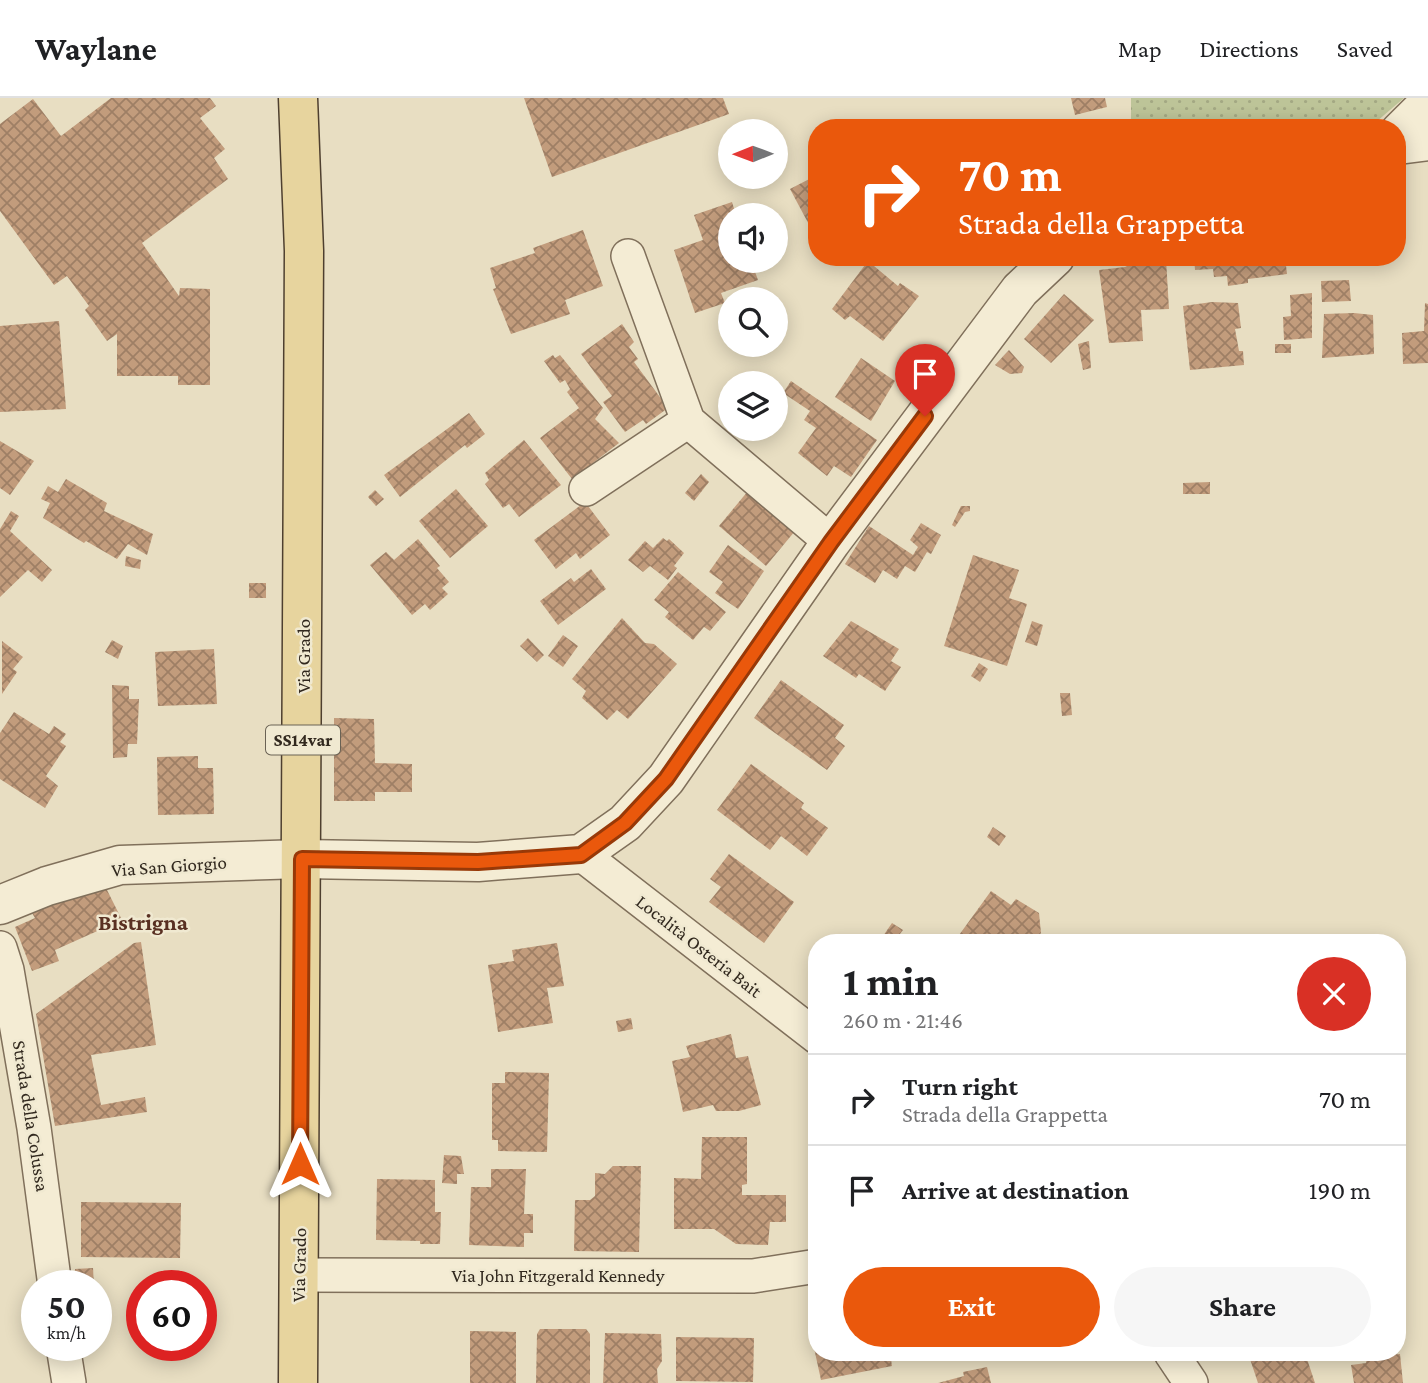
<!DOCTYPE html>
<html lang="en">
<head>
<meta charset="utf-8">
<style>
  body { margin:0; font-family:"Crimson Pro",serif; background:#f6f6f6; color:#202124; height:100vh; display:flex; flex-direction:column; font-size:26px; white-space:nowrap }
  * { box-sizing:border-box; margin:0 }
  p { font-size:23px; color:#757577 }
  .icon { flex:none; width:38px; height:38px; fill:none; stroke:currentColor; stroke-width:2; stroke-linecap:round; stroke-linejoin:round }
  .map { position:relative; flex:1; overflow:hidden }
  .side { position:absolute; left:808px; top:836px; width:598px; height:427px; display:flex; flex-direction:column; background:#fff; border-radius:28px; box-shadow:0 4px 18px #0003 }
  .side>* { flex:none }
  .hud { position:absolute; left:808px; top:21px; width:598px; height:147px; border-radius:28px; box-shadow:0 4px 18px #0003; background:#ea580c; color:#fff; overflow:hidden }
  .needle { width:46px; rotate:269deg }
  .controls { position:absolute; left:718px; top:21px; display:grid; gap:14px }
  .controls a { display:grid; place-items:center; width:70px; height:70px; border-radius:50%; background:#fff; box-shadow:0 4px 18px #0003; font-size:35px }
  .speed { position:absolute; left:21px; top:1172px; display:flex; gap:14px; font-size:35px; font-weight:700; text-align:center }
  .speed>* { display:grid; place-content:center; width:91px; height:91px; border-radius:50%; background:#fff; box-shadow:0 4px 18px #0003; line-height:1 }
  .speed small { font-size:18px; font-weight:400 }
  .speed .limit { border:10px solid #d22; background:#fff; color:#111 }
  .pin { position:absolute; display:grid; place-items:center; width:60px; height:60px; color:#fff; margin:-72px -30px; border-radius:50% 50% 50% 0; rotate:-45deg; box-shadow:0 0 7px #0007 }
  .pin .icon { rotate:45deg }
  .me { position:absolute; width:77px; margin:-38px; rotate:0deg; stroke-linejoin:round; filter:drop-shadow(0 0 5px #0008) }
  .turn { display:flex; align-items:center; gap:24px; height:147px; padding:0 35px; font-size:32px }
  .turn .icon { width:91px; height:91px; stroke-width:2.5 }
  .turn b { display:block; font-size:49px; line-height:60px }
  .round { display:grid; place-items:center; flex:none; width:74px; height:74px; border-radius:37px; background:#f6f6f6 }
  .summary { display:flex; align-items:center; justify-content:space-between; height:119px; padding:0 35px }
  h1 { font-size:42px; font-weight:700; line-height:52px }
  .action { display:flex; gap:14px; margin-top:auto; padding:14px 35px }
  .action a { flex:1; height:80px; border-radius:42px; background:#ea580c; color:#fff; font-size:28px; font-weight:700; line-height:80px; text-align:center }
  .action a+a { background:#f6f6f6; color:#202124 }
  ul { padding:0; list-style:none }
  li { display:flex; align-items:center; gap:21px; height:91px; padding:0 35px; border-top:2px solid #e0e0e0 }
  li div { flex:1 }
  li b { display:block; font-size:26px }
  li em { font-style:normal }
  header { display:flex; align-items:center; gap:42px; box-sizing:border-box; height:98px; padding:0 35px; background:#fff; border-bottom:2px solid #e0e0e0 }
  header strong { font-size:33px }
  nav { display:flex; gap:38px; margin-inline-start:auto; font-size:24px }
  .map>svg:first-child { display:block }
  .green { fill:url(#green-dots) }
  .building { fill:url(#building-cross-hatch) }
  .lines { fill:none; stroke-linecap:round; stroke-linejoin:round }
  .minor-casing { stroke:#80705b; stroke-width:36 }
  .tertiary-casing { stroke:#80705b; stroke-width:41 }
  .primary-casing { stroke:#4e3f2f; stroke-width:41 }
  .minor { stroke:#f4ecd4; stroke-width:33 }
  .tertiary { stroke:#f4ecd4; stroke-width:38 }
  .primary { stroke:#e7d49e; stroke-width:38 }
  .route-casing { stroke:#983908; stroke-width:18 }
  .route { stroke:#ea580c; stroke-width:12 }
  .labels { text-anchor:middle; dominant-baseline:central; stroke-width:5; stroke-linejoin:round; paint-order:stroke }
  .shield { fill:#f0e9d1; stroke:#6a6254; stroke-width:2 }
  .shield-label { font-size:18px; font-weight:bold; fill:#31281e }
  .street-label { font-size:19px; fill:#31281e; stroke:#f0e9d1 }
  .quarter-label { font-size:23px; font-weight:bold; fill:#593022; stroke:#f0e9d1 }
</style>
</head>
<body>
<header>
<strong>Waylane</strong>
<nav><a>Map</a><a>Directions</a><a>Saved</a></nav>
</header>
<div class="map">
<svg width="1428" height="1285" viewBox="0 0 1428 1285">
  <defs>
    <pattern id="green-dots" width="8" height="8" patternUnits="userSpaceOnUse" patternTransform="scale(1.75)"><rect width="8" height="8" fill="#bdc498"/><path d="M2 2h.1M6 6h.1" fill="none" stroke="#a3a883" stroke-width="1.8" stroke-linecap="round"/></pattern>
    <pattern id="building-cross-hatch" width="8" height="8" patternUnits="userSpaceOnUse" patternTransform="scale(1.75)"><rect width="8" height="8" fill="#c29c7c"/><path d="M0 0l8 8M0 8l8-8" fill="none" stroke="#9e7f65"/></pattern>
  </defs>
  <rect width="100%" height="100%" fill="#e8dec2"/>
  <!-- green -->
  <path class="green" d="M1131,0H1404L1376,24L1363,30H1131Z"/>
  <!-- building -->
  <g class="building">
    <path d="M111,0H210L216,8L200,20L225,51L214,60L228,81L142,145L179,198L180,190L210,191V287H178V278H117V236L107,243L85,212L89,208L67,178L54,187L0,113V26L33,1L61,38Z"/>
    <path d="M524,0H723L729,16L552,79Z"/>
    <path d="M1071,0H1105L1107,9L1075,17Z"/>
    <path d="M817,77V132L813,134L790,91Z"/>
    <path d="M732,104L736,117H730V163H751L758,182L721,195L725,205L695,215L674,152L703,142L694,117Z"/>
    <path d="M583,132L603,188L565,202L570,216L511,236L493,191L496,190L490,170L535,155L533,150Z"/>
    <path d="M1194,159H1285L1287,176L1248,181V185L1228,188L1227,178L1214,179L1213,171L1195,172Z"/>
    <path d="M1166,161L1169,211L1141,212L1143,243L1109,245L1099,172L1125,169L1137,163Z"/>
    <path d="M868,163L898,188L900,185L919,198L883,243L850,218L845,222L832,211Z"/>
    <path d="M1349,182L1351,203L1322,204L1321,183Z"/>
    <path d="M1312,195V240L1284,242L1283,219L1291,218L1290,197Z"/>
    <path d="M1064,196L1094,222L1051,265L1024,241Z"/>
    <path d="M1212,204L1238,205L1241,230L1235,231L1239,253H1243L1244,267L1190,272L1183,208Z"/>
    <path d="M1425,205L1428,206V265L1403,266L1402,235L1424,233Z"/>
    <path d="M1354,215L1373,217L1374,256L1322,260L1324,216Z"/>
    <path d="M59,223L66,311L0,314V228Z"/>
    <path d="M622,226L634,244L629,249L638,261L634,264L668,310L646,326L643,322L625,334L603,304L612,298L581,256Z"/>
    <path d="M1089,243L1091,270L1083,272L1078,246Z"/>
    <rect x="1275" y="246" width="16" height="9"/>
    <path d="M1009,252L1024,269L1022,275L1010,276L995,267Z"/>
    <path d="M553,257L555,260L560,257L603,310L595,321L619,345L572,381L540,340L579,310L567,294L570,291L565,282L560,285L544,263Z"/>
    <path d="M861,260L895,283L871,323L835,299Z"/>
    <path d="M791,283L877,342L851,379L834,368L827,378L798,355L816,330L804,322L810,313L783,295Z"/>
    <path d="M469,315L485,336L467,350L465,347L400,399L384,377Z"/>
    <path d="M524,342L561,387L519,419L509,406L503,410L485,386L489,382L485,375Z"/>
    <path d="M0,343L34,363L10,397L0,390Z"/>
    <path d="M701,376L709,384L694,403L685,395Z"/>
    <path d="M66,381L107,405L104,413L153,436L147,457L128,446L117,461L86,443L84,445L43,420L50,405L41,401L48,388L58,394Z"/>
    <path d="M1210,384V396H1183V385Z"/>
    <path d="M456,391L488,428L450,460L419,423Z"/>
    <path d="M375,392L384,401L376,408L368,399Z"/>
    <path d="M748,393L795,433L766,468L719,428Z"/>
    <path d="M585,404L610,437L580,461L576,455L556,471L534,442Z"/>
    <path d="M961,408H970V413L965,414L955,429L952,427Z"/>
    <path d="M11,413L19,418L10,433L52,472L42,484L28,472L0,499V431Z"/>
    <path d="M921,425L941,437L931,456L927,454L915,474L905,468L897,481L883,472L875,485L845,466L869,428L913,457L918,449L910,442Z"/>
    <path d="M663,440L667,443L669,441L684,455L674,468L677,470L668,482L650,468L643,474L628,462L645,443L653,450Z"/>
    <path d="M418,441L440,468L437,470L449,484L442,490L448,496L430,512L425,506L412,517L370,467L386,454L394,462Z"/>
    <path d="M728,447L764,473L738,511L715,495L723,484L709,474Z"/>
    <path d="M973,457L1019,472L1009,500L1027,506L1007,568L944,548Z"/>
    <path d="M126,458L141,462L140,471L125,468Z"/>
    <path d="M591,471L606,491L558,527L540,503L571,480L574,484Z"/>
    <path d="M678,474L726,514L710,533L704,529L693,542L665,519L669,514L654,502Z"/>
    <rect x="249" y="485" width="17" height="15"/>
    <path d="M622,520L645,545L654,546L677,566L628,621L617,612L607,622L582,600L586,593L572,581Z"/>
    <path d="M851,523L899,551L891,563L901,569L885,593L859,576L856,580L823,558Z"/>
    <path d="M1032,523L1043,527L1037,548L1025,544Z"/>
    <path d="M563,537L578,548L563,569L548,558Z"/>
    <path d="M528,540L544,557L537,564L520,548Z"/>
    <path d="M112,542L123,548L118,561L105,554Z"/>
    <path d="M2,543L23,559L13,571L17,574L2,596Z"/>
    <path d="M214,551L217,606L158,608L155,554Z"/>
    <path d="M979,565L988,571L980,584L971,578Z"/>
    <path d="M781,582L844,627L835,640L845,648L827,672L754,620Z"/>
    <path d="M112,587L129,588V601H139L137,646H128L127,659L113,660Z"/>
    <path d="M1060,595H1070L1072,617L1062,618Z"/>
    <path d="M14,614L49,636L54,628L66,636L60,644L66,648L46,678L58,688L45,710L0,681V635Z"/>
    <path d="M334,620L374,621L375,665L412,666V694H375V703H334Z"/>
    <path d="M198,658V670H213L214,716L158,717L157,659Z"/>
    <path d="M751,666L804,705L801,710L828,730L807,758L781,738L770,752L717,712Z"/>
    <path d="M993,729L1006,738L999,748L987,739Z"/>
    <path d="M729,756L794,804L764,845L709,804L721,789L710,781Z"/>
    <path d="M103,784L122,822L55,852L59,863L32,873L15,829L35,820L32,815Z"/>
    <path d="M991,793L1011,807L1016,801L1039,815L1041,835L1033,845L954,844Z"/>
    <path d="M892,825L903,832L893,845H887L881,841Z"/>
    <path d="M141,844L156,947L91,957L101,1007L145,999L147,1014L55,1028L36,916L134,845Z"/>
    <path d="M557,845L564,888L547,890L553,925L498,934L488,867L514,863L512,852Z"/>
    <path d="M631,920L633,931L618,934L616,923Z"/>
    <path d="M731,936L736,960L748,958L761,1007L739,1013H716L713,1007L683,1014L672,963L690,959L686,948Z"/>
    <path d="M505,974L549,975L547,1054L498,1053V1042H492V985H505Z"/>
    <path d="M702,1039H747V1086L742,1087V1097H786V1124H770L768,1147L736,1146L714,1131H674V1080L701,1081Z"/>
    <path d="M444,1057L461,1058L464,1076H457V1086L442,1085Z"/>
    <path d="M613,1068H641L639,1154L574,1153L575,1102H590L595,1098V1075L605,1076Z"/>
    <path d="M491,1071H526L524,1116H533V1135H524V1149L469,1147L471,1089H491Z"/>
    <path d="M377,1081L435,1082V1114H441L440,1146H420V1143L376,1142Z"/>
    <path d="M81,1104L181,1105L180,1160L81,1159Z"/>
    <path d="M93,1170L94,1188H76L75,1171Z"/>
    <path d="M540,1231H586L590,1236V1285H536L537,1236Z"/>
    <path d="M470,1233L516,1234V1285H470Z"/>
    <path d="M605,1235L661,1236L662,1263L657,1271L658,1285H603Z"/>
    <path d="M817,1235V1255H890L892,1268L821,1282L811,1236Z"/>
    <path d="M676,1239L754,1240L753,1284L676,1283Z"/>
    <path d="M1248,1255H1305L1315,1285H1258Z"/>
    <path d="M1400,1256L1403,1285H1354L1351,1267L1366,1265L1367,1259Z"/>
    <path d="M987,1269L991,1285H938L964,1278L963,1274Z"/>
  </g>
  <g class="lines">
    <!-- minor casing -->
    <g class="minor-casing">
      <g id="minor">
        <path d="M1398,32L1428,2"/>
        <path d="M628,158L688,323L831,444"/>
        <path d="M586,391L688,323"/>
        <path d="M581,756L817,939"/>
        <path d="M0,850L7,872L34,1030L55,1188"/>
        <path d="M299,1177L753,1178L817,1168"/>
        <path d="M63,1248L69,1285"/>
        <path d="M1171,1255L1191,1285"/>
      </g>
    </g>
    <!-- tertiary casing -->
    <g class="tertiary-casing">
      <g id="tertiary">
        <path d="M1398,47L1428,43"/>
        <path d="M0,807L47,788L120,767L302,761L478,764L581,756L625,725L666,681L831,444L1020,192L1055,159"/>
      </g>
    </g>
    <!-- primary casing -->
    <g class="primary-casing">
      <path id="primary" d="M298,1285L304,153L298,0"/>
    </g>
    <!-- minor -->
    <use href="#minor" class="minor"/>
    <!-- tertiary -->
    <use href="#tertiary" class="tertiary"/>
    <!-- primary -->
    <use href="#primary" class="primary"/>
  </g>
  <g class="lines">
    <!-- route casing -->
    <g class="route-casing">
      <path id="route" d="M300,1066L302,761L478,764L581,757L625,725L666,681L831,444L925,318"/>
    </g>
    <!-- route -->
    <use href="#route" class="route"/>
  </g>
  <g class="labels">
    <!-- shield labels -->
    <rect class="shield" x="266" y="627.5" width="74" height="29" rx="5"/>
    <g class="shield-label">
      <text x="303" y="642">SS14var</text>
    </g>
    <!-- street labels -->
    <g class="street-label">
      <text transform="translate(303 558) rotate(-90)">Via Grado</text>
      <text transform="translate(169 768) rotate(-4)">Via San Giorgio</text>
      <text transform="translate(699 848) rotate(38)">Località Osteria Bait</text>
      <text transform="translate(31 1018) rotate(81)">Strada della Colussa</text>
      <text transform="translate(299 1167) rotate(-89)">Via Grado</text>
      <text x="558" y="1177">Via John Fitzgerald Kennedy</text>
    </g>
    <!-- quarter labels -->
    <g class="quarter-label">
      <text x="143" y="824">Bistrigna</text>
    </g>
  </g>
</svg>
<div class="controls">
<a><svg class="needle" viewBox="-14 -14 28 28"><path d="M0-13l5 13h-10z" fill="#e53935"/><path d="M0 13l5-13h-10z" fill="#757577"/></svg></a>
<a><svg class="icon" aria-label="sound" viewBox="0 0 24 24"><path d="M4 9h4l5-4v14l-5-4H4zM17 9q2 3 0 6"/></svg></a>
<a><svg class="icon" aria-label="search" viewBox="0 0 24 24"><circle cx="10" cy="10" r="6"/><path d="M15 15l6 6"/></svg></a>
<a><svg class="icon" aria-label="layers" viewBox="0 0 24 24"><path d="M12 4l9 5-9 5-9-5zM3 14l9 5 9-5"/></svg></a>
</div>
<div class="speed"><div>50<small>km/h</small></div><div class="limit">60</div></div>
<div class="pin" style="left:925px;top:318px;background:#d93025"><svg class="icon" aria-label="arrive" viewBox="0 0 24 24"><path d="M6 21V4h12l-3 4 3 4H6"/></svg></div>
<svg class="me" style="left:300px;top:1066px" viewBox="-20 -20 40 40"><path d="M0-17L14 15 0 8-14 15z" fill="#ea580c" stroke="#fff" stroke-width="4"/></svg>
<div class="hud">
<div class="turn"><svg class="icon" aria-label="right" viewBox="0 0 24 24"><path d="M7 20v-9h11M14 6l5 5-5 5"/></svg><div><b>70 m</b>Strada della Grappetta</div></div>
</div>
<section class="side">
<div class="summary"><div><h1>1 min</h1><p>260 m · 21:46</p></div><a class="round" style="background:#d93025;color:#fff"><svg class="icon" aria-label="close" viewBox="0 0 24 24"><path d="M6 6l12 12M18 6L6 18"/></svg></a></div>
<ul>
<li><svg class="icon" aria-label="right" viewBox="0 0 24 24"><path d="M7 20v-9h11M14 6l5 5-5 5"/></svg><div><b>Turn right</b><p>Strada della Grappetta</p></div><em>70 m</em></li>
<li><svg class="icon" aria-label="arrive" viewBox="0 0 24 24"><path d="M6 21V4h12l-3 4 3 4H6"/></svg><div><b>Arrive at destination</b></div><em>190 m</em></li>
</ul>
<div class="action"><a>Exit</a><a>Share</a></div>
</section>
</div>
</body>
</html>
